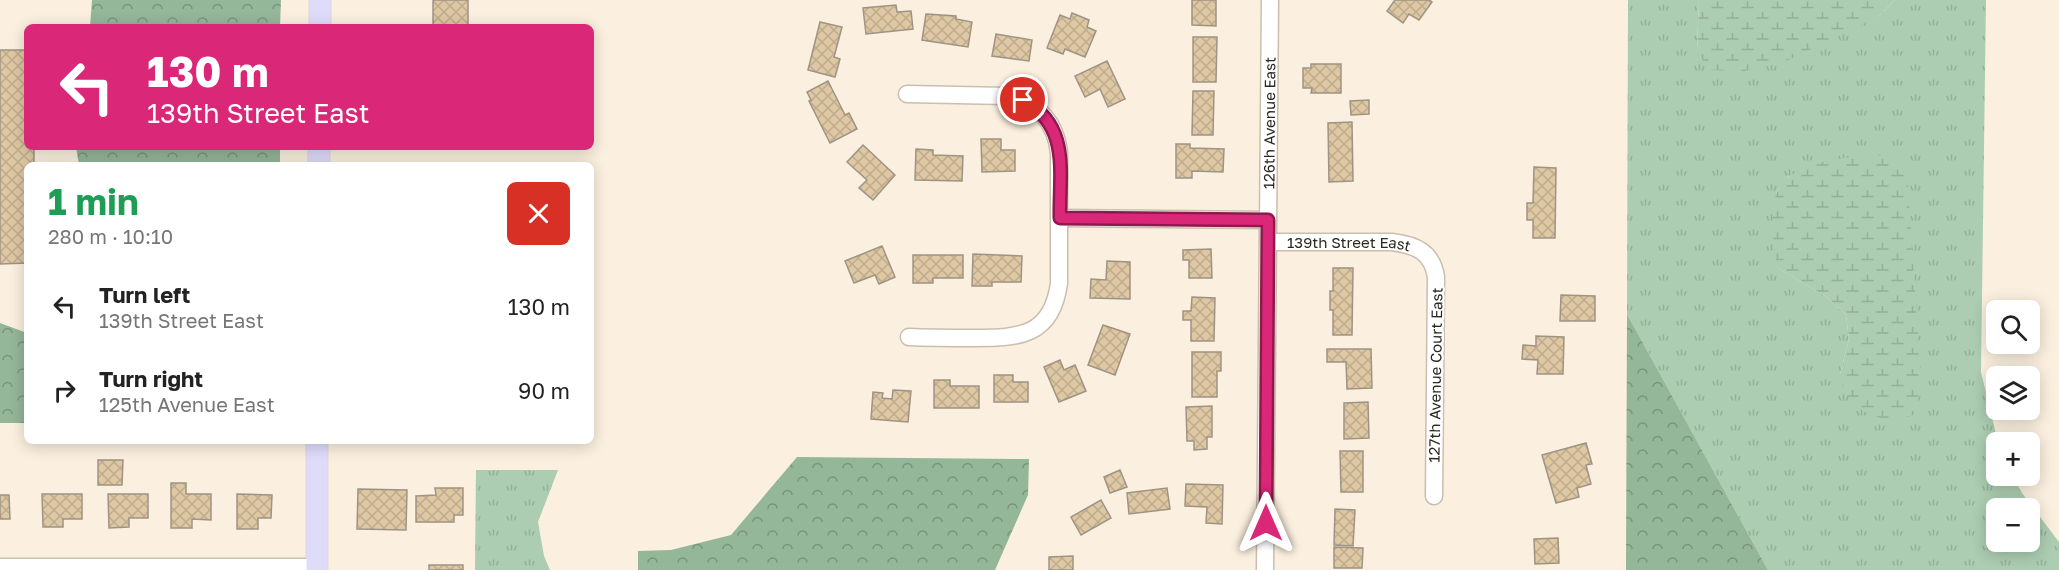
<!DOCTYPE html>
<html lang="en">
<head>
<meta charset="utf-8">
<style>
  body { margin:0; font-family:"Golos Text",sans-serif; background:#f2f2f2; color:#222; height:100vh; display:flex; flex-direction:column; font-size:22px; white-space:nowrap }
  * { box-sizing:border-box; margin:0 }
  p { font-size:20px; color:#767676 }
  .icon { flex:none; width:33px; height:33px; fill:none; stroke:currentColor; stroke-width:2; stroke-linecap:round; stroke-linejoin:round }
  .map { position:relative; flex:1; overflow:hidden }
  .panel { position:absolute; left:24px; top:162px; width:570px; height:282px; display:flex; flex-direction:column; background:#fff; border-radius:9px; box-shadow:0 3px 15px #0003 }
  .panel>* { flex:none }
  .hud { position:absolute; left:24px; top:24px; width:570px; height:126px; border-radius:9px; box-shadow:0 3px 15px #0003; background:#db2777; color:#fff; overflow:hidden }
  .controls { position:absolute; left:1986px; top:300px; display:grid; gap:12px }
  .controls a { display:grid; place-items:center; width:54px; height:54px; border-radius:9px; background:#fff; box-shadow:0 3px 15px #0003; font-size:30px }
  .pin { position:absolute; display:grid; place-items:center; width:51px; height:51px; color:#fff; margin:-26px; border:3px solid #fff; border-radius:50%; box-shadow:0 2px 6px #0007 }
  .me { position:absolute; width:66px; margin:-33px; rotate:0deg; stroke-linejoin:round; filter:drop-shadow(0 0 4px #0008) }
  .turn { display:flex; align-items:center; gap:21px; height:126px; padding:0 24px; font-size:27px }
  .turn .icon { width:78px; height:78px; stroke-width:2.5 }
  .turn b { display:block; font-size:42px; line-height:51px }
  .round { display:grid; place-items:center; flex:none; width:63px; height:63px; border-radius:9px; background:#f2f2f2 }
  .headline { display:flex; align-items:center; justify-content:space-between; height:102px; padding:0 24px }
  h1 { font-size:36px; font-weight:700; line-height:45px; color:#1e9e55 }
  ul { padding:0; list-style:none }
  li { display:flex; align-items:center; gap:18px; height:84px; padding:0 24px }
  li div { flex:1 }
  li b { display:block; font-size:22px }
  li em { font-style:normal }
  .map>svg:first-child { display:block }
  .grass { fill:url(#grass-tufts); fill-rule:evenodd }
  .forest { fill:url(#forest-crowns) }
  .wetland { fill:url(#wetland-marsh) }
  .building { fill:url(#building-cross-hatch); stroke:#9e9484; stroke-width:1.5 }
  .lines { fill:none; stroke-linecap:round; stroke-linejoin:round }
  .minor-casing { stroke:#c9bfaf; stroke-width:19 }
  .major-casing { stroke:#d9d8d7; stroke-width:23 }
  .minor { stroke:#fff; stroke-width:16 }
  .major { stroke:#dfdcfb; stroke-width:21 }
  .route-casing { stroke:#8e194d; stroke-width:15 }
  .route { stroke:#db2777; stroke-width:10 }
  .labels { text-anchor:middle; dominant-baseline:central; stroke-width:4.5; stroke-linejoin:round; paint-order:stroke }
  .street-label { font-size:15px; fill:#2d2922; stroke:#fff }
</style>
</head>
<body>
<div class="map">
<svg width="2059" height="570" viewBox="0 0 2059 570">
  <defs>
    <pattern id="grass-tufts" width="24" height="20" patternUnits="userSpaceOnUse" patternTransform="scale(1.5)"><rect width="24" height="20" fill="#accdb1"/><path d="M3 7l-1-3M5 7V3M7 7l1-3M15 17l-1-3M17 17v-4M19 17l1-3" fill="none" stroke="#94b098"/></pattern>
    <pattern id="forest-crowns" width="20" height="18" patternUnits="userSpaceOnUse" patternTransform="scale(1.5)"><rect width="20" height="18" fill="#94b699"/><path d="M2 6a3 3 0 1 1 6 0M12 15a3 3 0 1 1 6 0" fill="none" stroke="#79947c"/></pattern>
    <pattern id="wetland-marsh" width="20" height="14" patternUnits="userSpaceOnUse" patternTransform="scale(1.5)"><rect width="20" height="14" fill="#accdb1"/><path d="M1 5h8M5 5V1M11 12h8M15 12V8" fill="none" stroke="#94b098"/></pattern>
    <pattern id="building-cross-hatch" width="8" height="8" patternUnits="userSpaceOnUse" patternTransform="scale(1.5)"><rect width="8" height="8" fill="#dec7a3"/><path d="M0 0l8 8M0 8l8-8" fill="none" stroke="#bfab8c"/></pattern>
  </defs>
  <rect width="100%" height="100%" fill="#fbf0df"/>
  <!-- grass -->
  <g class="grass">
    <path d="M1628,0H1699L1697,49L1878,17L1895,0H1986L1981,372L1998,442H1996V476H2012L2022,493L2059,542V570H1768L1627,314ZM1789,176L1920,364L1840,374L1849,339L1846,315L1828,298L1778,268L1773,212L1777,191ZM1996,508H2030V542H1996Z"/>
    <path d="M476,470H558L538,522L544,556L550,570H475Z"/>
  </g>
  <!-- forest -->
  <g class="forest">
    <path d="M92,0H281L280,27H90Z"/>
    <path d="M76,147H280V165H79Z"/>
    <path d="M1627,314L1768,570H1626Z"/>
    <path d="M0,323L27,333V423H0Z"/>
    <path d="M797,457L1029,459L1028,495L995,570H638V551L671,550L731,535Z"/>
  </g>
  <!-- wetland -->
  <g class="wetland">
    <path d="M1699,0H1895L1878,17L1782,63L1744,71L1708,70L1697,49Z"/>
    <path d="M1888,155L1907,170L1920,364V394L1913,415L1890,422L1863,411L1844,392L1840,374L1849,339L1846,315L1828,298L1778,268C1774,254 1773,242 1773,227C1773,216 1772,201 1778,190C1794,158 1856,156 1888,155Z"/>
  </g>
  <!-- building -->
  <g class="building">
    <rect x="433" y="0" width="35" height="27"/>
    <path d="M1192,0H1216V26L1192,25Z"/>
    <path d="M1395,0H1429L1432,2L1419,20L1409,14L1403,23L1387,11Z"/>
    <path d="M896,5L897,12L911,11L913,29L866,34L863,8Z"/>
    <path d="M1072,13L1089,20L1087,27L1096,31L1085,57L1065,49L1063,54L1047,48L1060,15L1070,19Z"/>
    <path d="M926,14L956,16V19L972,22L968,47L922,40Z"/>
    <path d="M820,22L842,27L834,57L840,59L835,77L808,70Z"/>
    <path d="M996,34L1032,40L1029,61L992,56Z"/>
    <path d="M1193,37H1217L1216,82H1193Z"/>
    <path d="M0,50H27V147H34V165H27V263L0,264Z"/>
    <path d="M1107,61L1125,99L1108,107L1100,89L1085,97L1075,76Z"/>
    <path d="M1311,64H1341V93H1311L1312,88H1303V68H1311Z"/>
    <path d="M828,81L845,115L849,113L857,129L830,143L809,101L811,100L807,92Z"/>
    <path d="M1193,91H1214L1213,135H1192Z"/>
    <path d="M1369,100V114L1351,115L1350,101Z"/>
    <path d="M1352,122L1353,181L1329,182L1328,123Z"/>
    <path d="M981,139H1001V150H1015V171L982,172Z"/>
    <path d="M1176,144H1190V148L1224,149L1223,172L1192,171V178H1176Z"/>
    <path d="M863,145L895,175L873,200L859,188L867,180L847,162Z"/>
    <path d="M916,149L933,150V155L963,156L962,181L915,180Z"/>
    <path d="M1534,167L1556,168L1555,238H1533V220H1527V203H1533Z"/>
    <path d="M882,246L895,277L879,284L875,275L854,283L845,261Z"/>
    <path d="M1211,249L1212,278H1189V260H1183V250Z"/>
    <path d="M973,254L1022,256L1021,282H992V286H972Z"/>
    <path d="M913,255H963V278H933V283H913Z"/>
    <path d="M1107,261L1130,262V299L1090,298L1091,279L1106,280Z"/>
    <path d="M1333,268H1353L1352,335H1333V310H1330V291H1333Z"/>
    <path d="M1561,295L1595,296V321H1560Z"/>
    <path d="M1192,297L1215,298L1214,341H1191V320H1183V311H1191Z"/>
    <path d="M1103,325L1130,334L1115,375L1088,365Z"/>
    <path d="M1536,336L1564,337L1563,374H1537L1538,360L1522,359L1523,345L1536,346Z"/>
    <path d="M1327,349H1371L1372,388L1347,389L1346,362H1327Z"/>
    <path d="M1192,352H1221V371H1217V397H1192Z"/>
    <path d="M1060,360L1064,370L1075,365L1086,391L1059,402L1044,367Z"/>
    <path d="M994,375H1013V382H1028V402H994Z"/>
    <path d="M934,380H950V386H979V408H934Z"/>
    <path d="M893,390L911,391L908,422L871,419L873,392L883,393L882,398L892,399Z"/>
    <path d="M1368,402L1369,438L1344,439V403Z"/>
    <path d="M1212,406V437H1207V449L1194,450V441H1187L1186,407Z"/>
    <path d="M1586,443L1592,464L1586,465L1591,484L1577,488L1579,497L1556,503L1542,455Z"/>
    <path d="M1340,451H1363V492H1341Z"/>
    <path d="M98,460H123L122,485H98Z"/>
    <path d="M1120,470L1127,487L1110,493L1104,477Z"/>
    <path d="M171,483H186V494H211V520L192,519V528H171Z"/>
    <path d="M1186,484L1223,485L1222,524L1206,523L1207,507L1185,506Z"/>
    <path d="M435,488H463V515H454V522H416V496L436,495Z"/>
    <path d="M1167,488L1170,509L1129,514L1127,493Z"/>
    <path d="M358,489L407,490L406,530L357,529Z"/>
    <path d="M42,494H82V519H63V527H43Z"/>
    <path d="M108,494H148V518H129V527L109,528Z"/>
    <path d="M237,494L272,495L271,518H258V529H237Z"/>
    <path d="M0,495H9L10,519H0Z"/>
    <path d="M1101,500L1111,518L1081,535L1071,517Z"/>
    <path d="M1335,509L1355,510L1353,546L1334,545Z"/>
    <path d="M1558,538L1559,563L1535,564L1534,539Z"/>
    <path d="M1334,547L1363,548L1362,568H1334Z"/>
    <path d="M1073,556V570H1049V557Z"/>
    <rect x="429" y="565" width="34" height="5"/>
  </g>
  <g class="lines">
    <!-- minor casing -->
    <g class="minor-casing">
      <g id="minor">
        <path d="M907,94L1007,96C1037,102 1056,122 1059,153V283C1052,336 1020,338 974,338C953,338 931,338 909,337"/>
        <path d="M1060,218L1268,220"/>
        <path id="s1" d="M1268,242H1392C1415,245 1432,251 1436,277L1434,496"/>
        <path d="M0,567H317"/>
        <path id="s2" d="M1265,570L1270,0"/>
      </g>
    </g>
    <!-- major casing -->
    <g class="major-casing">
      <g id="major">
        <path d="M320,27V0"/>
        <path d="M319,165V147"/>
        <path d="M317,570V441"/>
      </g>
    </g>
    <!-- minor -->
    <use href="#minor" class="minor"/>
    <!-- major -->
    <use href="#major" class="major"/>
  </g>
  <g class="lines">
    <!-- route casing -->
    <g class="route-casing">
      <path id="route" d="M1023,100C1071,126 1059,172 1060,218L1268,220L1266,523"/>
    </g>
    <!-- route -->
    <use href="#route" class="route"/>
  </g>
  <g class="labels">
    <!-- street labels -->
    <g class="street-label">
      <text stroke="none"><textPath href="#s2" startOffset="447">126th Avenue East</textPath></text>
      <text stroke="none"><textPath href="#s1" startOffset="81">139th Street East</textPath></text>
      <text transform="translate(1435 375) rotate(-89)">127th Avenue Court East</text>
    </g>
  </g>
</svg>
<div class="controls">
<a><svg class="icon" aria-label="search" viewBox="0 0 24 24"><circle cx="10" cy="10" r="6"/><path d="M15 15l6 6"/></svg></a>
<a><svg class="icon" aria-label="layers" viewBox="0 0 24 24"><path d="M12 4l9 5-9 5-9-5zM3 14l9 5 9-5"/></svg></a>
<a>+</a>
<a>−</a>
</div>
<div class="pin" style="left:1023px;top:100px;background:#d93025"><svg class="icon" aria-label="arrive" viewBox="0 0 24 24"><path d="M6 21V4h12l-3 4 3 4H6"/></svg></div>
<svg class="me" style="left:1266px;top:523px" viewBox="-20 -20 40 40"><path d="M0-17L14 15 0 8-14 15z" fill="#db2777" stroke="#fff" stroke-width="4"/></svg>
<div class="hud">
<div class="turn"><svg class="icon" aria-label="left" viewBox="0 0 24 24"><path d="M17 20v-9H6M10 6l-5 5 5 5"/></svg><div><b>130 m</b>139th Street East</div></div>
</div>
<section class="panel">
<div class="headline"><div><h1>1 min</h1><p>280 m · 10:10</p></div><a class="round" style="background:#d93025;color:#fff"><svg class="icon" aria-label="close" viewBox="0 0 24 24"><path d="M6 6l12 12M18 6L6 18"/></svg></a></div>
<ul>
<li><svg class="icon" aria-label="left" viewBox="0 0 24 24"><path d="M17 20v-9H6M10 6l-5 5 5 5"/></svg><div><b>Turn left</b><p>139th Street East</p></div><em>130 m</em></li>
<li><svg class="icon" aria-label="right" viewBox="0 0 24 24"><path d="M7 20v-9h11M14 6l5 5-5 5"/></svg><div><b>Turn right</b><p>125th Avenue East</p></div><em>90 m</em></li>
</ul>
</section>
</div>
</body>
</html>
